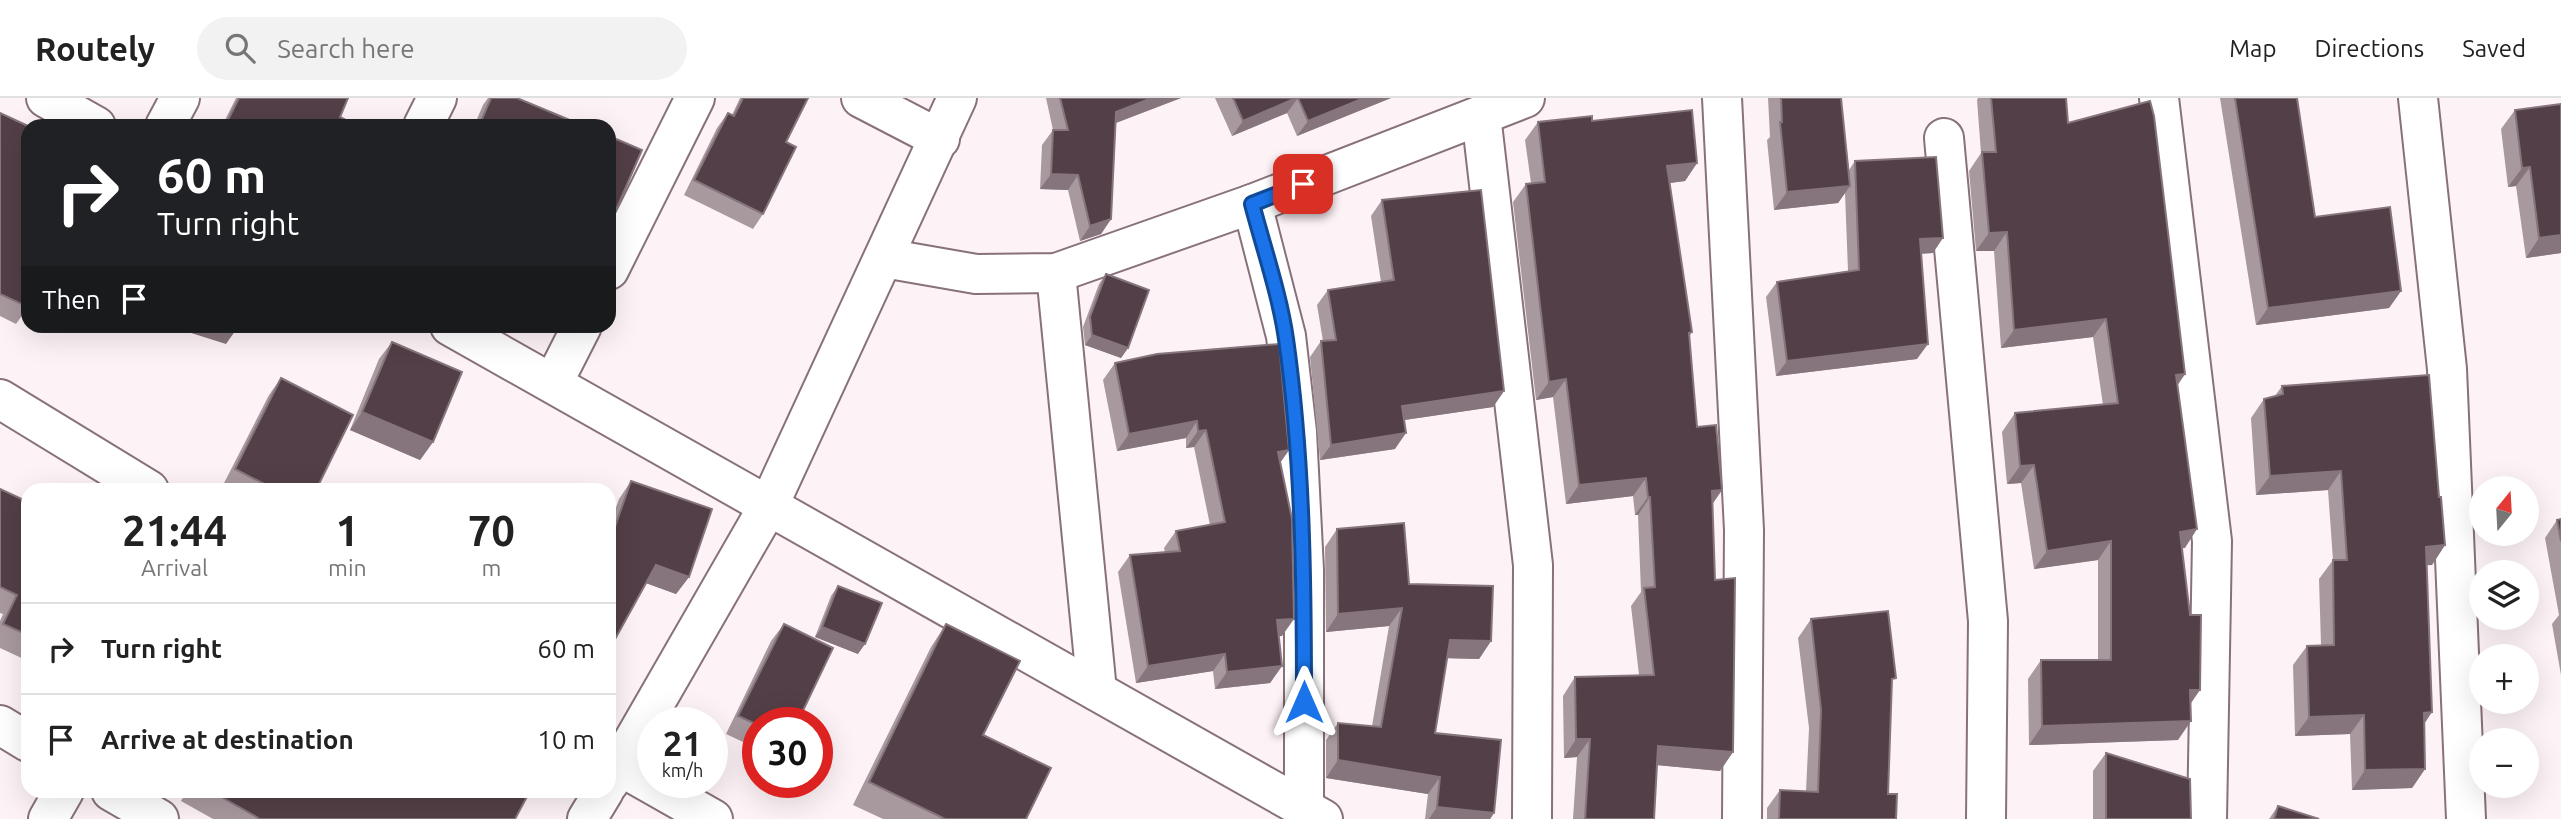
<!DOCTYPE html>
<html lang="en">
<head>
<meta charset="utf-8">
<style>
  body { margin:0; font-family:Ubuntu,sans-serif; background:#f2f2f2; color:#222; height:100vh; display:flex; flex-direction:column; font-size:26px; white-space:nowrap }
  * { box-sizing:border-box; margin:0 }
  p { font-size:23px; color:#767676 }
  .icon { flex:none; width:38px; height:38px; fill:none; stroke:currentColor; stroke-width:2; stroke-linecap:round; stroke-linejoin:round }
  .map { position:relative; flex:1; overflow:hidden }
  .details { position:absolute; left:21px; top:385px; width:595px; height:315px; display:flex; flex-direction:column; background:#fff; border-radius:21px; box-shadow:0 7px 28px #0002 }
  .details>* { flex:none }
  .top-card { position:absolute; left:21px; top:21px; width:595px; height:214px; border-radius:21px; box-shadow:0 7px 28px #0002; background:#202124; color:#fff; overflow:hidden }
  .needle { width:46px; rotate:18deg }
  .fabs { position:absolute; left:2469px; top:378px; display:grid; gap:14px }
  .fabs a { display:grid; place-items:center; width:70px; height:70px; border-radius:50%; background:#fff; box-shadow:0 7px 28px #0002; font-size:35px }
  .speed { position:absolute; left:637px; top:609px; display:flex; gap:14px; font-size:35px; font-weight:700; text-align:center }
  .speed>* { display:grid; place-content:center; width:91px; height:91px; border-radius:50%; background:#fff; box-shadow:0 7px 28px #0002; line-height:1 }
  .speed small { font-size:18px; font-weight:400 }
  .speed .limit { border:10px solid #d22; background:#fff; color:#111 }
  .pin { position:absolute; display:grid; place-items:center; width:60px; height:60px; color:#fff; margin:-30px; border-radius:14px; box-shadow:0 4px 10px #0006 }
  .me { position:absolute; width:77px; margin:-38px; rotate:0deg; stroke-linejoin:round; filter:drop-shadow(0 0 5px #0008) }
  .turn { display:flex; align-items:center; gap:24px; height:147px; padding:0 21px; font-size:32px }
  .turn .icon { width:91px; height:91px; stroke-width:2.5 }
  .turn b { display:block; font-size:49px; line-height:60px }
  .then { display:flex; align-items:center; height:66px; padding:0 21px; background:#0003; gap:14px; font-size:26px }
  .eta { display:flex; justify-content:space-evenly; align-items:center; height:119px; text-align:center }
  .eta b { font-size:42px; font-weight:700; line-height:49px }
  ul { padding:0; list-style:none }
  li { display:flex; align-items:center; gap:21px; height:91px; padding:0 21px; border-top:2px solid #e0e0e0 }
  li div { flex:1 }
  li b { display:block; font-size:26px }
  li em { font-style:normal }
  header { display:flex; align-items:center; gap:42px; box-sizing:border-box; height:98px; padding:0 35px; background:#fff; border-bottom:2px solid #e0e0e0 }
  header strong { font-size:33px }
  nav { display:flex; gap:38px; margin-inline-start:auto; font-size:24px }
  .search { width:490px; height:63px; background:#f2f2f2; display:flex; align-items:center; gap:18px; box-sizing:border-box; padding:0 24px; border-radius:38px; color:#767676; font-size:26px }
  .map>svg:first-child { display:block }
  .lines { fill:none; stroke-linecap:round; stroke-linejoin:round }
  .minor-casing { stroke:#88717a; stroke-width:42 }
  .minor { stroke:#fff; stroke-width:38 }
  .wall { fill:#a8999f }
  .shaded-wall { fill:#86757c }
  .building { fill:#533f47; stroke:#86757c; stroke-width:2 }
  .route-casing { stroke:#114b97; stroke-width:18 }
  .route { stroke:#1a73e8; stroke-width:12 }
</style>
</head>
<body>
<header>
<strong>Routely</strong>
<div class="search"><svg class="icon" aria-label="search" viewBox="0 0 24 24"><circle cx="10" cy="10" r="6"/><path d="M15 15l6 6"/></svg>Search here</div>
<nav><a>Map</a><a>Directions</a><a>Saved</a></nav>
</header>
<div class="map">
<svg width="2561" height="721" viewBox="0 0 2561 721">
  <rect width="100%" height="100%" fill="#fdf3f7"/>
  <g class="lines">
    <!-- minor casing -->
    <g class="minor-casing">
      <g id="minor">
        <path d="M46,0L96,28"/>
        <path d="M861,0L940,41"/>
        <path d="M1722,0L1744,432L1742,721"/>
        <path d="M2159,0L2212,443L2207,721"/>
        <path d="M2418,0L2447,271L2466,721"/>
        <path d="M1481,17L1533,467L1532,721"/>
        <path d="M165,28L180,0"/>
        <path d="M423,28L437,0"/>
        <path d="M1944,40L1988,523L1986,721"/>
        <path d="M1252,106L1286,238L1297,334L1304,472V710"/>
        <path d="M884,160L976,176L1056,175L1252,106L1525,0"/>
        <path d="M609,172L695,0"/>
        <path d="M1056,175L1097,593"/>
        <path d="M450,228L1323,721"/>
        <path d="M553,285L582,228"/>
        <path d="M0,301L149,392"/>
        <path d="M0,627L28,644"/>
        <path d="M609,662L713,721"/>
        <path d="M609,685L769,407L957,0"/>
        <path d="M111,693L159,721"/>
        <path d="M48,721L64,693"/>
        <path d="M587,721L604,693"/>
      </g>
    </g>
    <!-- minor -->
    <use href="#minor" class="minor"/>
  </g>
  <!-- wall -->
  <g class="wall">
    <path d="M236,0H348L340,19L357,28H222Z"/>
    <path d="M488,0H517L584,28H474L483,7Z"/>
    <path d="M740,0H808L786,44L763,116L753,131L684,97L717,30L728,15L732,17Z"/>
    <path d="M1046,0H1181L1116,25L1111,121L1101,136L1080,143L1068,92L1040,91L1042,47L1053,32Z"/>
    <path d="M1215,0H1391L1297,38L1287,15L1232,38Z"/>
    <path d="M1768,0H1841L1849,72L1855,63L1933,155L1921,156L1917,261L1776,278L1766,199L1777,184L1848,173L1845,95L1838,105L1774,112L1767,42L1770,39Z"/>
    <path d="M1978,0H2066L2068,25L2185,276L2177,288L2185,450H2182L2190,606L2178,642L2029,647L2028,581L2041,562H2098V462L2034,471L2021,385L2007,386L2002,334L2015,315L2103,307L2093,239L2001,250L1994,153H1976L1969,73L1981,55L1977,2Z"/>
    <path d="M2220,0H2297L2315,119L2401,193L2389,210L2256,227Z"/>
    <path d="M2515,12L2561,155L2526,160L2516,88L2508,89L2501,31Z"/>
    <path d="M0,15L28,209L16,226L0,218Z"/>
    <path d="M1592,23L1697,65L1685,83L1670,85L1692,234L1689,239L1697,329L1722,392L1712,406L1715,482L1733,654L1720,673L1657,667L1654,721H1573L1577,659L1564,660L1563,598L1575,579L1639,577L1631,508L1641,494L1638,417H1635L1633,398L1566,406L1553,299L1536,302L1513,104L1526,86L1531,85L1525,42L1538,24Z"/>
    <path d="M1382,102L1504,293L1493,309L1404,322L1395,351L1320,362L1310,259L1321,243H1323L1317,207L1328,192L1381,184L1371,118Z"/>
    <path d="M1106,176L1128,250L1121,260L1085,247L1083,229L1099,186Z"/>
    <path d="M392,244L433,344L420,362L350,332L379,261Z"/>
    <path d="M1115,265L1289,352L1280,365L1282,538H1279L1282,568L1270,585L1215,591L1213,573L1136,585L1118,474L1130,457L1165,454L1164,450L1176,433L1210,427L1194,349L1186,350V340L1117,353L1103,282Z"/>
    <path d="M281,280L316,392H228L222,389L269,297Z"/>
    <path d="M2282,288L2439,399L2445,447L2432,467H2427L2424,626L2425,671L2412,690L2352,692L2350,636L2295,638L2293,567L2307,548L2321,547L2319,481L2333,462L2328,392L2256,397L2251,320L2264,301L2275,298Z"/>
    <path d="M631,383L689,479L676,496L646,485L609,552V429L619,401Z"/>
    <path d="M0,391L28,404V563L0,550V523L3,516L0,515Z"/>
    <path d="M2561,421V577L2552,526L2559,517L2545,440L2557,422Z"/>
    <path d="M1337,431L1409,486L1491,543L1479,561L1447,560L1435,635L1494,715L1490,721H1425L1428,696L1326,680V642L1338,625L1372,628L1389,528L1326,534L1325,449Z"/>
    <path d="M838,488L858,556L815,539L831,498Z"/>
    <path d="M1811,521L1891,587L1888,696L1896,721H1767V710L1780,692L1806,693L1809,630L1798,540Z"/>
    <path d="M784,526L758,625V651L726,636L771,543Z"/>
    <path d="M946,526L983,637L1026,721H883L853,707L931,549Z"/>
    <path d="M2106,655L2191,721H2093V673Z"/>
    <path d="M187,693H530L515,721H213L181,703Z"/>
    <path d="M2278,708L2319,721H2269Z"/>
  </g>
  <!-- shaded-wall -->
  <g class="shaded-wall">
    <path d="M1152,0H1181L1105,29L1116,14Z"/>
    <path d="M1298,0L1287,15L1232,38L1243,23Z"/>
    <path d="M1364,0H1391L1297,38L1308,23Z"/>
    <path d="M1697,65L1685,83L1654,87L1667,68Z"/>
    <path d="M2530,69L2516,88L2508,89L2522,70Z"/>
    <path d="M1051,76L1078,77L1068,92L1040,91Z"/>
    <path d="M1850,88L1838,105L1774,112L1787,94Z"/>
    <path d="M1111,121L1101,136L1080,143L1090,128Z"/>
    <path d="M2007,134L1994,153H1976L1989,135Z"/>
    <path d="M2561,137V155L2526,160L2539,140Z"/>
    <path d="M1943,140L1933,155L1909,156L1920,141Z"/>
    <path d="M2401,193L2389,210L2256,227L2268,210Z"/>
    <path d="M2106,221L2093,239L2001,250L2014,232Z"/>
    <path d="M169,228H232L238,229L226,246Z"/>
    <path d="M1092,237L1128,250L1121,260L1085,247Z"/>
    <path d="M1928,246L1917,261L1776,278L1787,263Z"/>
    <path d="M2185,276L2172,295L2176,277Z"/>
    <path d="M1566,281L1553,299L1536,302L1549,284Z"/>
    <path d="M1504,293L1493,309L1391,324L1402,308Z"/>
    <path d="M362,314L433,344L420,362L350,332Z"/>
    <path d="M1197,323L1186,340L1117,353L1129,336Z"/>
    <path d="M1206,332L1194,349L1186,350L1198,333Z"/>
    <path d="M1406,335L1395,351L1320,362L1331,347Z"/>
    <path d="M1289,352L1277,369L1278,354Z"/>
    <path d="M2034,367L2021,385L2007,386L2020,368Z"/>
    <path d="M2341,373L2328,392L2256,397L2270,378Z"/>
    <path d="M1646,380L1633,398L1566,406L1579,387Z"/>
    <path d="M1722,392L1709,411L1712,393Z"/>
    <path d="M1648,399H1650L1638,417H1635Z"/>
    <path d="M2197,431L2185,450L2167,452L2180,434Z"/>
    <path d="M2111,443L2098,462L2034,471L2047,453Z"/>
    <path d="M2445,447L2432,467L2413,468L2426,449Z"/>
    <path d="M656,467L689,479L676,496L643,484Z"/>
    <path d="M1402,510L1389,528L1326,534L1338,516Z"/>
    <path d="M1294,521L1282,538L1265,539L1277,522Z"/>
    <path d="M822,529L865,546L858,556L815,539Z"/>
    <path d="M1450,542L1491,543L1479,561L1438,560Z"/>
    <path d="M1225,556L1213,573L1136,585L1148,568Z"/>
    <path d="M1282,568L1270,585L1215,591L1227,574Z"/>
    <path d="M2190,592H2200L2187,611Z"/>
    <path d="M2432,614L2419,634L2424,615Z"/>
    <path d="M2364,617L2350,636L2295,638L2309,619Z"/>
    <path d="M2191,623L2178,642L2029,647L2042,628Z"/>
    <path d="M1576,641H1590L1577,659L1564,660Z"/>
    <path d="M1658,648L1733,654L1720,673L1645,666Z"/>
    <path d="M1338,662L1440,679L1428,696L1326,680Z"/>
    <path d="M2425,671L2412,690L2352,692L2365,672Z"/>
    <path d="M1437,709L1494,715L1490,721H1429Z"/>
  </g>
  <!-- building -->
  <g class="building">
    <path d="M239,0H348L340,19L357,28H225Z"/>
    <path d="M491,0H517L584,28H479Z"/>
    <path d="M743,0H808L786,44L796,49L763,116L694,82L728,15L734,18Z"/>
    <path d="M1060,0H1152L1116,14L1111,121L1090,128L1078,77L1051,76L1053,32H1068Z"/>
    <path d="M1233,0H1296L1243,23Z"/>
    <path d="M1298,0H1364L1308,23Z"/>
    <path d="M1781,0H1841L1850,88L1787,94L1780,24H1782Z"/>
    <path d="M1991,0H2066L2068,25L2150,3L2154,18L2185,276L2176,277L2197,431L2180,434L2190,517H2201L2200,592H2190L2191,623L2042,628L2041,562H2111V443L2047,453L2034,367L2020,368L2015,315L2118,305L2106,221L2014,232L2007,134L1989,135L1982,54H1996Z"/>
    <path d="M2235,0H2297L2315,119L2390,109L2401,193L2268,210Z"/>
    <path d="M2561,6V137L2539,140L2530,69L2522,70L2515,12Z"/>
    <path d="M1692,12L1697,65L1667,68L1692,234L1689,235L1697,329L1716,327L1722,392L1712,393L1715,482L1735,480L1733,654L1658,648L1654,721H1585L1590,641H1576L1575,579L1654,577L1644,490L1655,489L1650,399H1648L1646,380L1579,387L1566,281L1549,284L1526,86L1545,84L1538,24L1592,18V23Z"/>
    <path d="M0,15L28,28V209L0,196Z"/>
    <path d="M609,38L642,52L612,121L609,120Z"/>
    <path d="M1936,59L1943,140L1920,141L1928,246L1787,263L1777,184L1859,172L1855,63Z"/>
    <path d="M1481,92L1504,293L1402,308L1406,335L1331,347L1321,243L1336,242L1328,192L1394,182L1382,102Z"/>
    <path d="M1106,176L1149,192L1128,250L1092,237L1090,219Z"/>
    <path d="M392,244L462,274L433,344L362,314Z"/>
    <path d="M1279,246L1289,352L1278,354L1292,421L1294,521L1277,522L1282,568L1227,574L1225,556L1148,568L1130,457L1180,453L1176,433L1225,424L1206,332L1198,333L1197,323L1129,336L1115,265L1157,256Z"/>
    <path d="M2429,277L2439,399H2441L2445,447L2426,449L2432,614L2424,615L2425,671L2365,672L2364,617L2309,619L2307,548L2334,547L2333,462H2347L2341,373L2270,378L2264,301L2283,296L2282,288Z"/>
    <path d="M281,280L353,317L316,392H276L235,371Z"/>
    <path d="M631,383L712,411L689,479L656,467L609,552V446Z"/>
    <path d="M0,391L28,404V537L3,526L17,497L0,489Z"/>
    <path d="M2561,421V443L2557,422Z"/>
    <path d="M1404,425L1409,486L1493,488L1491,543L1450,542L1435,635L1501,642L1494,715L1437,709L1440,679L1338,662V625L1381,629L1402,510L1338,516L1337,431Z"/>
    <path d="M838,488L882,505L865,546L822,529Z"/>
    <path d="M1888,513L1896,580L1892,581L1888,696H1897L1896,721H1779L1780,692L1818,694L1821,612L1811,521Z"/>
    <path d="M784,526L833,550L797,625H758V627L738,618Z"/>
    <path d="M946,526L1020,563L983,637L1051,670L1026,721H945L869,684Z"/>
    <path d="M2106,655L2190,681L2191,721H2106Z"/>
    <path d="M211,693H530L515,721H260Z"/>
    <path d="M2278,708L2319,721H2274Z"/>
  </g>
  <g class="lines">
    <!-- route casing -->
    <g class="route-casing">
      <path id="route" d="M1303,86L1252,106C1263,148 1280,198 1286,241C1303,361 1304,483 1304,604"/>
    </g>
    <!-- route -->
    <use href="#route" class="route"/>
  </g>
</svg>
<div class="fabs">
<a><svg class="needle" viewBox="-14 -14 28 28"><path d="M0-13l5 13h-10z" fill="#e53935"/><path d="M0 13l5-13h-10z" fill="#767676"/></svg></a>
<a><svg class="icon" aria-label="layers" viewBox="0 0 24 24"><path d="M12 4l9 5-9 5-9-5zM3 14l9 5 9-5"/></svg></a>
<a>+</a>
<a>−</a>
</div>
<div class="speed"><div>21<small>km/h</small></div><div class="limit">30</div></div>
<div class="pin" style="left:1303px;top:86px;background:#d93025"><svg class="icon" aria-label="arrive" viewBox="0 0 24 24"><path d="M6 21V4h12l-3 4 3 4H6"/></svg></div>
<svg class="me" style="left:1304px;top:604px" viewBox="-20 -20 40 40"><path d="M0-17L14 15 0 8-14 15z" fill="#1a73e8" stroke="#fff" stroke-width="4"/></svg>
<div class="top-card">
<div class="turn"><svg class="icon" aria-label="right" viewBox="0 0 24 24"><path d="M7 20v-9h11M14 6l5 5-5 5"/></svg><div><b>60 m</b>Turn right</div></div>
<div class="then">Then<svg class="icon" aria-label="arrive" viewBox="0 0 24 24"><path d="M6 21V4h12l-3 4 3 4H6"/></svg></div>
</div>
<section class="details">
<div class="eta">
<div><b>21:44</b><p>Arrival</p></div>
<div><b>1</b><p>min</p></div>
<div><b>70</b><p>m</p></div>
</div>
<ul>
<li><svg class="icon" aria-label="right" viewBox="0 0 24 24"><path d="M7 20v-9h11M14 6l5 5-5 5"/></svg><div><b>Turn right</b></div><em>60 m</em></li>
<li><svg class="icon" aria-label="arrive" viewBox="0 0 24 24"><path d="M6 21V4h12l-3 4 3 4H6"/></svg><div><b>Arrive at destination</b></div><em>10 m</em></li>
</ul>
</section>
</div>
</body>
</html>
